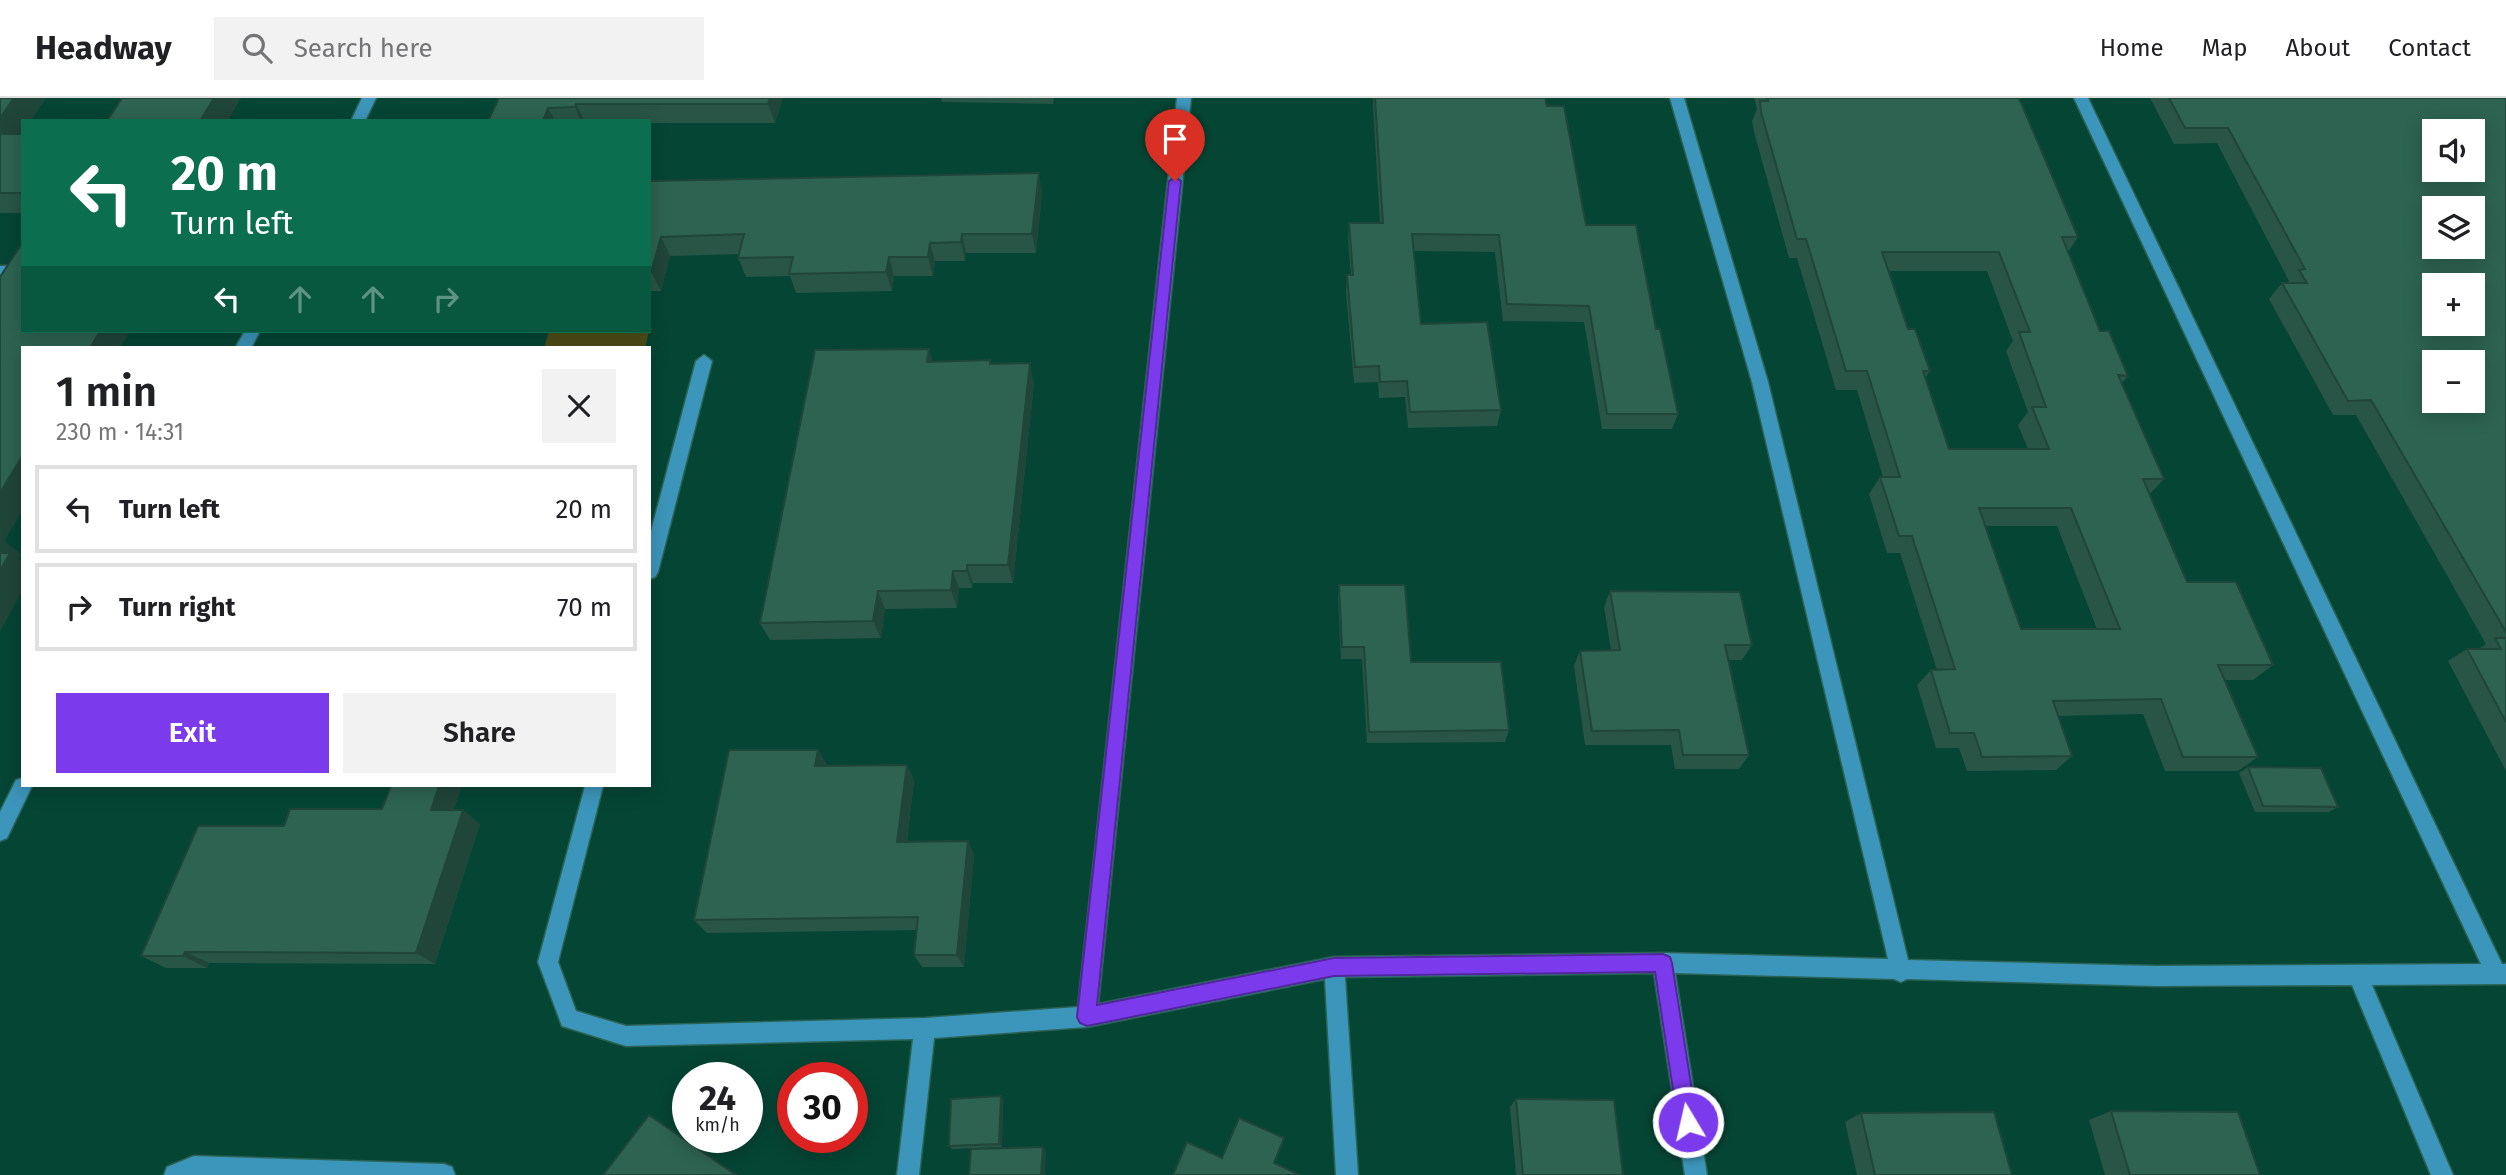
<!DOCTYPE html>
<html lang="en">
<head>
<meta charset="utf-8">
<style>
  body { margin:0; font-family:"Fira Sans",sans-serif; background:#f2f2f2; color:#202124; height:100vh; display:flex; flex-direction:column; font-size:26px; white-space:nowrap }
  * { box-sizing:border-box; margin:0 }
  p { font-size:23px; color:#757577 }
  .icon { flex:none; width:38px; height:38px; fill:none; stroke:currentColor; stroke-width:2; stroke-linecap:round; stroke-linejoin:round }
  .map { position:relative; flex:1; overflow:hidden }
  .panel { position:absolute; left:21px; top:248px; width:630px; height:441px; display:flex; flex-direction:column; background:#fff; border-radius:0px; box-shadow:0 4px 18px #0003 }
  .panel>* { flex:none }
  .banner { position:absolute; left:21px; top:21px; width:630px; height:214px; border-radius:0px; box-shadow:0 4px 18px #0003; background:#0b6e4f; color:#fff; overflow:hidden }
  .controls { position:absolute; left:2422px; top:21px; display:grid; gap:14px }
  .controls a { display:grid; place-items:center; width:63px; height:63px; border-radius:0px; background:#fff; box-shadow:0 4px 18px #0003; font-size:35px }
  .speed { position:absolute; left:672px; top:964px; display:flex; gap:14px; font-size:35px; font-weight:700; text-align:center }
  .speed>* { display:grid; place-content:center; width:91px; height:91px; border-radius:50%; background:#fff; box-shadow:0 4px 18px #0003; line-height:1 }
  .speed small { font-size:18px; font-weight:400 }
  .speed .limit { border:10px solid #d22; background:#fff; color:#111 }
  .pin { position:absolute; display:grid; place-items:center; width:60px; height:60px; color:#fff; margin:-72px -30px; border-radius:50% 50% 50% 0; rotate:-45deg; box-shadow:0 0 7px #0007 }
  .pin .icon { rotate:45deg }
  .me { position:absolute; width:77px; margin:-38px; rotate:351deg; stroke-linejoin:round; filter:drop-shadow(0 0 5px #0008) }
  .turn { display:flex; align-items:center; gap:24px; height:147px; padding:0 35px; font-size:32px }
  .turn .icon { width:91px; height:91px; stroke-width:2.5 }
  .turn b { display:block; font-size:49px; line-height:60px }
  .lanes { display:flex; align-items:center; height:66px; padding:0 35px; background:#0003; justify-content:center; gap:35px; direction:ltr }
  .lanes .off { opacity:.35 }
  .round { display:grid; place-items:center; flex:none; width:74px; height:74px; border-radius:0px; background:#f2f2f2 }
  .headline { display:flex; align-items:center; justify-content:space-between; height:119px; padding:0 35px }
  h1 { font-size:42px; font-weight:600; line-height:52px }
  .button { display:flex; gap:14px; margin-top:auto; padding:14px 35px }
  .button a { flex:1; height:80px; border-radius:0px; background:#7c3aed; color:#fff; font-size:28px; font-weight:600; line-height:80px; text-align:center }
  .button a+a { background:#f2f2f2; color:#202124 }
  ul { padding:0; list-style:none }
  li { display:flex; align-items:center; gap:21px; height:88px; margin:0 14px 10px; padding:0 21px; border:4px solid #e0e0e0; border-radius:0px }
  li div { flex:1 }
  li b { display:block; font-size:26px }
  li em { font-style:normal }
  header { display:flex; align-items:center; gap:42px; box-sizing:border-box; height:98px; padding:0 35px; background:#fff; border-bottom:2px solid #e0e0e0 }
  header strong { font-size:33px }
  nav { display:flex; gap:38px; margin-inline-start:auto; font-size:24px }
  .search { width:490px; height:63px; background:#f2f2f2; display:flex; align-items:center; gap:18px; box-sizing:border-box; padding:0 24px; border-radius:0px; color:#757577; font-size:26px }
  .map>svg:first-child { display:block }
  .green { fill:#4e4d18 }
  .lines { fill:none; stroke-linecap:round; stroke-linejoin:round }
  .minor-casing { stroke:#2a6353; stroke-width:3 }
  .minor { fill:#3c95ba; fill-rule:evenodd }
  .wall { fill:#285546; fill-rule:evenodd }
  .shaded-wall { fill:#204539 }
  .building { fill:#2e6351; stroke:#204539; stroke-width:2; fill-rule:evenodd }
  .route { fill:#7c3aed; stroke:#51269a; stroke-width:2 }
</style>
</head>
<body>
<header>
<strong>Headway</strong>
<div class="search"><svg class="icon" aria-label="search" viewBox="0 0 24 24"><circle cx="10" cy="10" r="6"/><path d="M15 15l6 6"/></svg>Search here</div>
<nav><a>Home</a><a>Map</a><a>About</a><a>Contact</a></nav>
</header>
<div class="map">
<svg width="2506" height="1077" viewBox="0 0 2506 1077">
  <rect width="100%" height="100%" fill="#054534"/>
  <!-- green -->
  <path class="green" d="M549,233H649L645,250H544Z"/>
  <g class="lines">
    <!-- minor casing -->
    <g class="minor-casing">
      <g id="minor">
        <path d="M362,0H376L365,23H351Z"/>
        <path d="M1177,0H1191L1098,906L1334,859L1663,855L1888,861L1752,284L1670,0H1684L1768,284L1908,862L2156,868L2481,866L2074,0H2088L2502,866H2506V886L2372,887L2453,1077H2431L2352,887L2156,888L1907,881L1901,884L1894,881L1675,875L1707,1077H1685L1654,875L1345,879L1358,1077H1336L1325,881L1087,929L934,940L919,1077H897L913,941L626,948L562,928L538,864L585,688H603L558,864L576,913L626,928L925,920L1078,909Z"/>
        <rect x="0" y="168" width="23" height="10"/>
        <path d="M245,233H260L251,250H235Z"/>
        <path d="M704,257L712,263L658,474L655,479L649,481V441L696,263Z"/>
        <path d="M23,680V688H32L7,740L0,743V714L16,682Z"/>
        <path d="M194,1058L444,1066L452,1069L455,1077H164L167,1069Z"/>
      </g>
    </g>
    <!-- minor -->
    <use href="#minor" class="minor"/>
  </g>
  <!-- wall -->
  <g class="wall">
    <path d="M0,0H46L30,23H23V34L21,36H23V115H0Z"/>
    <path d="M499,0H783L775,25H649V23H488Z"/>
    <path d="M941,0H1054L1053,6L942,4Z"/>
    <path d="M1373,0H1545L1547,8L1586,127L1656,231L1678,316L1672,331H1602L1584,224L1503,223L1495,154L1414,153L1421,226L1501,312L1497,328L1408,330L1405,299L1379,300L1378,284L1354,285L1346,194L1347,177H1351L1348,142L1349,125H1380L1373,9Z"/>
    <path d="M1754,0H2019L2078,139L2068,154L2100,233L2128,278L2121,286L2164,381L2149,397L2187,484L2273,567L2253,582H2225L2258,659L2238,673H2165L2143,616L2058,618L2072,658L2056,672L1967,673L1959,650H1936L1917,587L1931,572H1937L1900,455H1887L1869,396L1880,379H1883L1857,292H1836L1797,160H1789L1754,34L1752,23L1757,11ZM1889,173H1987L2013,243L2006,253L2028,314L2018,327L2028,351H1949L1925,280L1930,273L1908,231ZM1985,428H2057L2097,531H2021Z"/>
    <path d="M2150,0H2506V673L2448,563L2467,551H2479L2486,546L2356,317H2333L2269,201L2282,185H2287L2289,183L2217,45L2174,46Z"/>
    <path d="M649,83L1042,95L1036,155H966L965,163H935L933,178H894L892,193L796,195L790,178L746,179L738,160L739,156L670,158L661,193H649Z"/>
    <path d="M929,251L932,264L991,266L1034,285L1013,485H973L972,490H959L957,510L885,511L881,540L770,542L760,525Z"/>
    <path d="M1339,487L1411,564L1509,632L1505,644L1367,645L1362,561H1341L1338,500Z"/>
    <path d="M1610,493L1752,547L1742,562H1729L1749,657L1739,671H1675L1671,647H1585L1574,568L1580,553L1611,552L1604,509Z"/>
    <path d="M818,652L827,667H907L914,682L907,744L968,743L974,757L964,869H922L914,857L917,832L707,835L694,822Z"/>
    <path d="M2248,669L2338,709L2329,714H2255L2239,675Z"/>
    <path d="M391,688H462L453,712H463L480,726L435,866L209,865L207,870H166L141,858L284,728L382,711Z"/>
    <path d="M1001,998L1003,1001L1002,1049L952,1051L949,1048Z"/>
    <path d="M1516,1001L1623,1077H1516L1510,1009Z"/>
    <path d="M2111,1013L2260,1077H2105L2089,1022Z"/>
    <path d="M1861,1015L2012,1077H1857L1845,1024Z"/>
  </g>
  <!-- shaded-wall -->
  <g class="shaded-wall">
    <path d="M14,0H46L30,23H23V34L7,56L0,49V20Z"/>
    <path d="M214,0H241L228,23H200Z"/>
    <path d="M770,0H783L775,25L768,6Z"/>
    <path d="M576,6L584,23H581L575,9Z"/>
    <path d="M548,10L555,23H543Z"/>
    <path d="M1039,75L1042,95L1036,155L1032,136Z"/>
    <path d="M962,136L966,155L965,163L961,144Z"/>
    <path d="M661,139L670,158L661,193L651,174Z"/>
    <path d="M930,145L935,163L933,178L928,159Z"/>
    <path d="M889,159L894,178L892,193L886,174Z"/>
    <path d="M100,233H130L120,250H90Z"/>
    <path d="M929,251L934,271L927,264Z"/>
    <path d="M1030,265L1034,285L1013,485L1008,467Z"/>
    <path d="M23,357V412L5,442L7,444L6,445L21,456L18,461L23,464V491L0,534V395Z"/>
    <path d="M967,467L973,485L972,490L967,473Z"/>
    <path d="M953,473L959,490L957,510L951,492Z"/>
    <path d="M878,493L885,511L881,540L873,523Z"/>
    <path d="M818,652L827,667L824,682L815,668Z"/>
    <path d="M907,667L914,682L905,758L897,744Z"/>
    <path d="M439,688H462L449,726L431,712Z"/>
    <path d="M463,712L480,726L435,866L416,855Z"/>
    <path d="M968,743L974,757L964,869L957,857Z"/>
    <path d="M185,854L209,865L207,870L183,858Z"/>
    <path d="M1001,998L1003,1001L1002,1049L999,1046Z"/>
    <path d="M649,1017L660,1024L738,1077H736Z"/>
    <path d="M1284,1040L1283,1045L1273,1071L1274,1065Z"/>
    <path d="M1043,1049L1046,1054L1045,1077H1041Z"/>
  </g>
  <!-- building -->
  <g class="building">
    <path d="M0,0H14L0,20Z"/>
    <path d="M122,0H214L200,23H107Z"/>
    <path d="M499,0H770L768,6H576L575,9L548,10L543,23H488Z"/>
    <path d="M1375,0H1545L1547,8H1564L1586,127H1636L1656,231H1660L1678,316H1607L1589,208L1507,206L1499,137L1412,136L1421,226L1487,224L1501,312L1410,314L1407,283L1380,284L1379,268L1355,269L1347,177H1353L1349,125H1383Z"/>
    <path d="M1767,0H2019L2078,139H2062L2100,233H2109L2128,278L2118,277L2164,381H2143L2187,484H2236L2273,567H2218L2258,659H2183L2161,601L2053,603L2072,658L1982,659L1974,635H1950L1931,572L1955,571L1912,438H1899L1880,379H1900L1867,273H1846L1806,141H1797L1761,14L1760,3H1768ZM1882,154H1999L2030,234H2019L2046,309H2032L2049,351H1949L1923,273H1930L1915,231H1908ZM1979,410H2071L2120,531H2021Z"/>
    <path d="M2169,0H2506V534L2371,302L2348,303L2282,185H2307L2299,172L2305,171L2228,30H2185ZM2434,33H2473V72H2434ZM2434,110H2473V149H2434ZM2434,187H2473V226H2434ZM2434,264H2473V303H2434Z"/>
    <rect x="0" y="36" width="23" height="59"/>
    <path d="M1039,75L1032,136H962L961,144L930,145L928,159H889L886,174L789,176L793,159L738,160L744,136L661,139L651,174H649V83Z"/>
    <path d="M23,144V233H100L90,250H23V357L0,395V179Z"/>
    <path d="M929,251L927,264L990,262V266L1030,265L1008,467H967V473H953L951,492L878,493L873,523L760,525L815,252Z"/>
    <path d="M0,455H10L0,473Z"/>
    <path d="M1339,487H1405L1411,564H1501L1509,632L1369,634L1364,549H1342Z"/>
    <path d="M1610,493L1740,494L1752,547H1725L1749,657H1683L1679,632L1592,633L1580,553L1620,552Z"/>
    <path d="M2495,540H2506V624L2467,551H2501Z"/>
    <path d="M729,652H818L815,668L907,667L897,744L968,743L957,857H914L918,819L694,822Z"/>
    <path d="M2248,669L2321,670L2338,709L2263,708Z"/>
    <path d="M391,688H439L431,712H463L416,855L185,854L183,858H141L198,728H284L290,711H382Z"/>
    <path d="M1001,998L999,1046L949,1048L951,1001Z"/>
    <path d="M1516,1001L1614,1002L1623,1077H1523Z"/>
    <path d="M2111,1013L2238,1014L2260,1077H2130Z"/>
    <path d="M1994,1014L2012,1077H1875L1861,1015Z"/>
    <path d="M649,1017L736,1077H603Z"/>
    <path d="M1239,1020L1284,1040L1274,1065L1300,1077H1173L1187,1044L1222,1060Z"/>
    <path d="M1043,1049L1041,1077H969L971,1051Z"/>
  </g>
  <!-- route -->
  <path class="route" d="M1175,79L1181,83L1097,907L1334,860L1663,856L1670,859L1672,865L1697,1024L1694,1031L1688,1034L1681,1031L1678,1024L1655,874L1334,878L1087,928L1080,925L1077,919L1169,83Z"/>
</svg>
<div class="controls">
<a><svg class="icon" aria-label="sound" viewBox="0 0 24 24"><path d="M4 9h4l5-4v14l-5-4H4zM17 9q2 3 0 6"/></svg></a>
<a><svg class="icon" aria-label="layers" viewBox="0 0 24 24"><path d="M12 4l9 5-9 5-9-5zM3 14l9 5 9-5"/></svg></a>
<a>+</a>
<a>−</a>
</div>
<div class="speed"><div>24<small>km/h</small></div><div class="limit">30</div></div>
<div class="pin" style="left:1175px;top:83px;background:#d93025"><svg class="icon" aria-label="arrive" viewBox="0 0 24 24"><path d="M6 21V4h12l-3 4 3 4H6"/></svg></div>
<svg class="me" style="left:1688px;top:1024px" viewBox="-20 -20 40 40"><circle r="17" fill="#7c3aed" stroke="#fff" stroke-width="3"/><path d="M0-11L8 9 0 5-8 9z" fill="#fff"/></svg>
<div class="banner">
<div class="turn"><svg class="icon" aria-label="left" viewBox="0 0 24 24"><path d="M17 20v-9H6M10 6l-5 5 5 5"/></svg><div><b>20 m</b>Turn left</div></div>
<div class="lanes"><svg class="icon" aria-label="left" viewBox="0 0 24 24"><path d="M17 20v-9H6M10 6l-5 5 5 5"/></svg><svg class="icon off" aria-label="ahead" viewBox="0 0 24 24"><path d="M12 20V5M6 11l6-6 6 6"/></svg><svg class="icon off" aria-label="ahead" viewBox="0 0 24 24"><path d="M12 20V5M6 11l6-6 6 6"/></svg><svg class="icon off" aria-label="right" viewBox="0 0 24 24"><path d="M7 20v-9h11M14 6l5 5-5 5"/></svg></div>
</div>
<section class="panel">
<div class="headline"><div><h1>1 min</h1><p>230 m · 14:31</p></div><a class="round"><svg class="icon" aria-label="close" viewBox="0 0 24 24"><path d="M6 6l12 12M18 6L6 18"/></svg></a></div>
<ul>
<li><svg class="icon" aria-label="left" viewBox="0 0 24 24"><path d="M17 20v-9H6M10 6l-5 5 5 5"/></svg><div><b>Turn left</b></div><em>20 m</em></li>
<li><svg class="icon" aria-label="right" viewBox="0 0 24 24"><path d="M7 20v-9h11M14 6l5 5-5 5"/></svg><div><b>Turn right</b></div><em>70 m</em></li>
</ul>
<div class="button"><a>Exit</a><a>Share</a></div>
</section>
</div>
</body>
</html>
